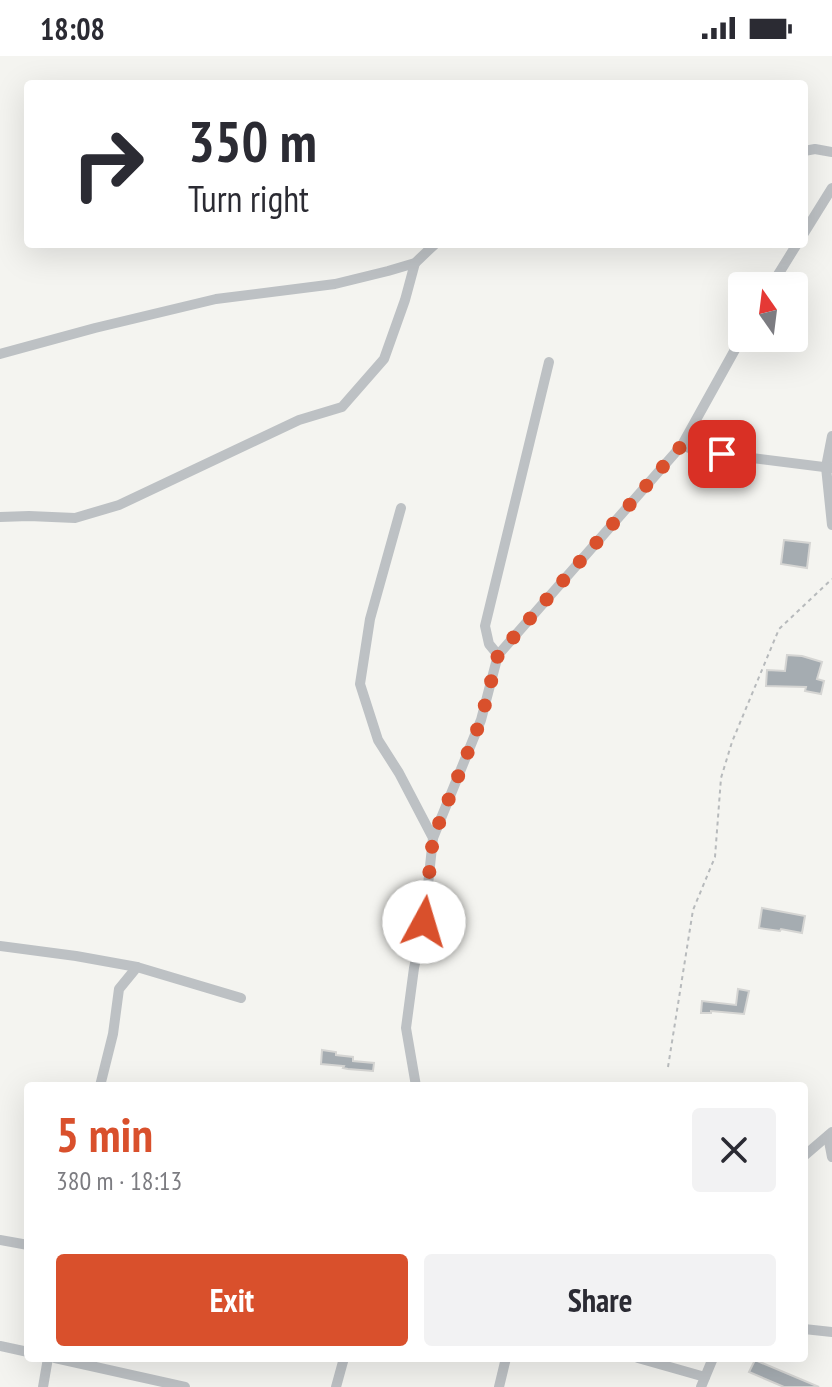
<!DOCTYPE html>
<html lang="en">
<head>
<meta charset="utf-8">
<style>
  body { margin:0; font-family:"PT Sans Narrow",sans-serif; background:#f2f2f3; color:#2b2b33; height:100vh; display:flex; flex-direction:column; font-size:30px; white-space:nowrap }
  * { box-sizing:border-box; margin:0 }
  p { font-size:26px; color:#7c7c81 }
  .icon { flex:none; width:44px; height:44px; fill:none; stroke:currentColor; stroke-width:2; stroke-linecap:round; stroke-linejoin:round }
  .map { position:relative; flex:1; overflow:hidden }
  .drawer { position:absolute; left:24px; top:1026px; width:784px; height:280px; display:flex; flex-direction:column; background:#fff; border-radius:8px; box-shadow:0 8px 32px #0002 }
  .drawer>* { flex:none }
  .banner { position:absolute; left:24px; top:24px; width:784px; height:168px; border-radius:8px; box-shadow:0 8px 32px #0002; background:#fff; color:#2b2b33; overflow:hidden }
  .needle { width:52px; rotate:346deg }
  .controls { position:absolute; left:728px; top:216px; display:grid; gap:16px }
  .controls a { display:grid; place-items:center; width:80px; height:80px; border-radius:8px; background:#fff; box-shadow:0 8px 32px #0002; font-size:40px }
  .pin { position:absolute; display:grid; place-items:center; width:68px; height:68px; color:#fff; margin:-34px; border-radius:16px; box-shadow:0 4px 12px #0006 }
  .me { position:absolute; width:88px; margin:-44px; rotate:6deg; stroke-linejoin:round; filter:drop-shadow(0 0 6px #0008) }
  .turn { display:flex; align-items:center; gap:28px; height:168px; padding:0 32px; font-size:36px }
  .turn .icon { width:104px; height:104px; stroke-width:2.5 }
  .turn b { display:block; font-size:56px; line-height:68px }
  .round { display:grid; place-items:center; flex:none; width:84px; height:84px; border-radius:8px; background:#f2f2f3 }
  .headline { display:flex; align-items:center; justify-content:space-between; height:136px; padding:0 32px }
  h1 { font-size:48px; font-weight:700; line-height:60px; color:#d9502c }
  .primary-button { display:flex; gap:16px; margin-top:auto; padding:16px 32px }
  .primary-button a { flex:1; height:92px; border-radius:8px; background:#d9502c; color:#fff; font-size:32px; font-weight:700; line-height:92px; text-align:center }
  .primary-button a+a { background:#f2f2f3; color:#2b2b33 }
  .status { display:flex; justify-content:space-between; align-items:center; height:56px; padding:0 40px; background:#fff; direction:ltr }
  .status svg { height:22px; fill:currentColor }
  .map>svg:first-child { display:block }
  .building { fill:#a5acb1; stroke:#d5d5d3; stroke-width:2 }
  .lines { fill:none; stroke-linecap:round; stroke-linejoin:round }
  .path { stroke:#b7babc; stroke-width:2; stroke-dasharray:4 4; stroke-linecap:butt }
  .minor { stroke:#bdc1c4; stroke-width:10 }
  .route { stroke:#d9502c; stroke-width:14; stroke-dasharray:0 25.2 }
</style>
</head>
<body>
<div class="status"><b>18:08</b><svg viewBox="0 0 49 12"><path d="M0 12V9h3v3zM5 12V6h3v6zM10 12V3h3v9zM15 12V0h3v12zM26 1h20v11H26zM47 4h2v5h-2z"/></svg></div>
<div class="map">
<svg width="832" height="1331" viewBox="0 0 832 1331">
  <rect width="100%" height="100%" fill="#f4f4f0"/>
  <!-- building -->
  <g class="building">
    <path d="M784,484L810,487L807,512L781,508Z"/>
    <path d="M787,599L802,600L822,606L817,623L824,625L821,638L805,635L806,631L766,630L767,614L785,615Z"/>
    <path d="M762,852L805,860L802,877L781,873L780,875L759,872Z"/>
    <path d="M738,933L749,935L744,958L711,955V957H701L702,945L736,949Z"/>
    <path d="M322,994L336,996V999L353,1001V1005L374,1007L373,1015L348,1013L343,1012L344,1010L321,1008Z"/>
    <path d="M755,1304L819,1331H784L749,1316Z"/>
  </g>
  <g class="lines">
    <!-- path -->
    <path class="path" d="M668,1011L693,854L715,801L721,722L732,686L779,573L832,523"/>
    <!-- minor -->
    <g class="minor">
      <path d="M804,95L815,93L832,96"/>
      <path d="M804,177L832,132"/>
      <path d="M771,230L797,188"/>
      <path d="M0,298L95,272L216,243L335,228L388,215L415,207L435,188"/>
      <path d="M832,380L826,411L832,469"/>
      <path d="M682,389L696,395L832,412"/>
      <path d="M401,452L370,563L360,628L378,684L399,717L433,782L424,866L414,912L406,972L416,1030"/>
      <path d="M0,461L29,460L75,462L119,449L299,364L342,351L384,303L405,244L415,207"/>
      <path d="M498,599L489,588L485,570L549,306"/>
      <path d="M433,782L481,664L498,599L682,389L742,281"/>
      <path d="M0,890L76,900L137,911"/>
      <path d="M100,1030L113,978L119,933L137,911L241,942"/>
      <path d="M832,1080H828L832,1101"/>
      <path d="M804,1100L832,1076"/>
      <path d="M0,1184L28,1189"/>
      <path d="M804,1273L832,1276"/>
      <path d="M0,1290L28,1296"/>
      <path d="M55,1302L185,1331"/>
      <path d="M638,1302L705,1321"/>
      <path d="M43,1331L48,1302"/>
      <path d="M336,1331L344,1302"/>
      <path d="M499,1331L506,1302"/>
      <path d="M701,1331L713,1302"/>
    </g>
  </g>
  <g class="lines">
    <!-- route -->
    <path class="route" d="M424,866L433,782L481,664L498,599L682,389L696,395L722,398"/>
  </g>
</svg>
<div class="controls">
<a><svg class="needle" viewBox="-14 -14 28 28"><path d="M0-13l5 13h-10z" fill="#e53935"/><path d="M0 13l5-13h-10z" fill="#7c7c81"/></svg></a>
</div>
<div class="pin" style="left:722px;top:398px;background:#d93025"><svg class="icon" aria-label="arrive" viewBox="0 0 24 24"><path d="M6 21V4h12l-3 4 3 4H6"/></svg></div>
<svg class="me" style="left:424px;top:866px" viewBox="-20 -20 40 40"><circle r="19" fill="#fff"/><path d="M0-13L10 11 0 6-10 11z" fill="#d9502c"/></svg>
<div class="banner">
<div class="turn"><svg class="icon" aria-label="right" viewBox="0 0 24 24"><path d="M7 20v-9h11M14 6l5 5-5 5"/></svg><div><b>350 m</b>Turn right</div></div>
</div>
<section class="drawer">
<div class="headline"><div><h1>5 min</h1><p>380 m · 18:13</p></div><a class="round"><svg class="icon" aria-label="close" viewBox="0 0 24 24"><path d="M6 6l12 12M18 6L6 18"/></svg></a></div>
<div class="primary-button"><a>Exit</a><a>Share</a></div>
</section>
</div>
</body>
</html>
